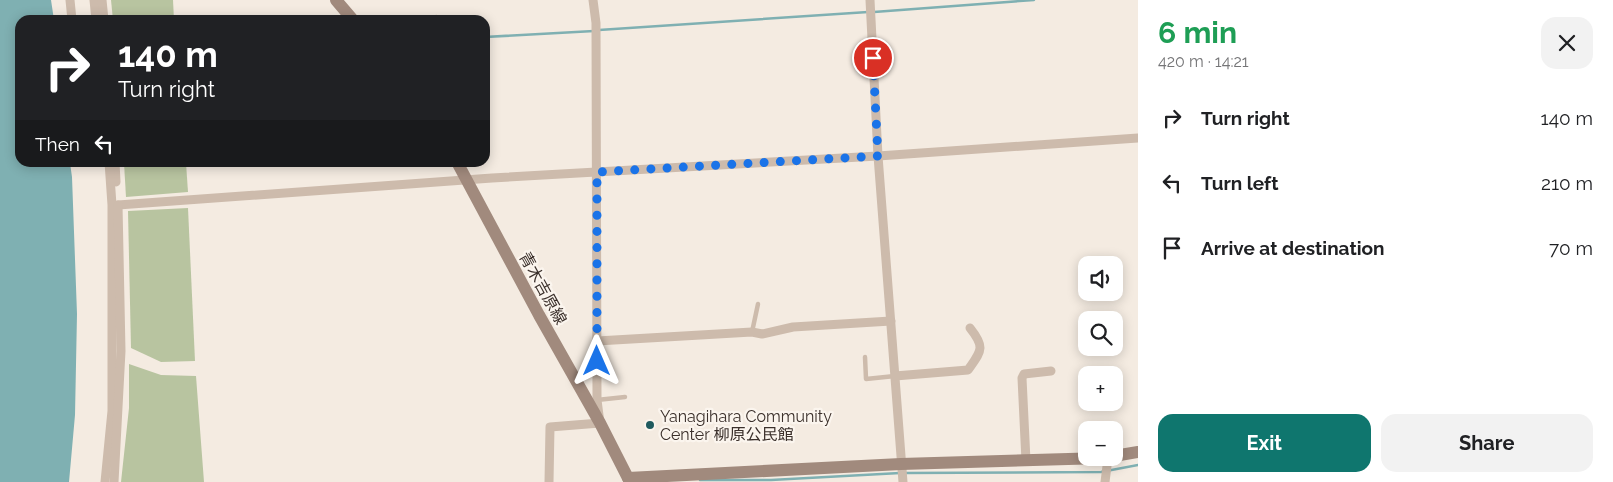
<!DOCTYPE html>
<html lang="en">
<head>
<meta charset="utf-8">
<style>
  body { margin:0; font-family:Raleway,"Noto Sans JP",sans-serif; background:#f2f2f2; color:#202124; height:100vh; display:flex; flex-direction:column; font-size:19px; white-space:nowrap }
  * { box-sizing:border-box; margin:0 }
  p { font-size:16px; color:#757577 }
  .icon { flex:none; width:28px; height:28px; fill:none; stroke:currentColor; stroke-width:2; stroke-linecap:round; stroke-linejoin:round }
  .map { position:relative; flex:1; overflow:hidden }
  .panel { display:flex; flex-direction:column; background:#fff; width:475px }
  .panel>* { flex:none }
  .banner { position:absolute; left:15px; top:15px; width:475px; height:152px; border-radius:15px; box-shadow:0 2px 12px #0003; background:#202124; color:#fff; overflow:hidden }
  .tools { position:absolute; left:1078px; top:256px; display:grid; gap:10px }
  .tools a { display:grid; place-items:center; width:45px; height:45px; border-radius:10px; background:#fff; box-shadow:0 2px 12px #0003; font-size:25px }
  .pin { position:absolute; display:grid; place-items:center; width:42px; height:42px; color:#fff; margin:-21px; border:2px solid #fff; border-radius:50%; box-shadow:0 1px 5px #0007 }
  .me { position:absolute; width:55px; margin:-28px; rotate:0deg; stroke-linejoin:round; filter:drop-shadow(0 0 4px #0008) }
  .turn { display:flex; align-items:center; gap:18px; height:105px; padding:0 20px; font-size:22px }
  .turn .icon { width:65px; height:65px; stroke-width:2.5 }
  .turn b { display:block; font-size:35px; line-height:42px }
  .then { display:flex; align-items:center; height:48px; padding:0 20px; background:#0003; gap:10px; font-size:19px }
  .round { display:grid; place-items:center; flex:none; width:52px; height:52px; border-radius:15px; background:#f2f2f2 }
  .head { display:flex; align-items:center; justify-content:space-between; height:85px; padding:0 20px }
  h1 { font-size:30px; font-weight:700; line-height:38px; color:#1e9e55 }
  .button { display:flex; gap:10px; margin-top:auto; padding:10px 20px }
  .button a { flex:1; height:58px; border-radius:15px; background:#0f766e; color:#fff; font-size:20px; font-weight:700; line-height:58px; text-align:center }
  .button a+a { background:#f2f2f2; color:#202124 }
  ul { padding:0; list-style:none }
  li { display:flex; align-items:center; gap:15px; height:65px; padding:0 20px }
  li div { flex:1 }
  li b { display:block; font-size:19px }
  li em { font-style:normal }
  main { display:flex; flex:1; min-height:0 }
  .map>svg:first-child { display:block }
  .green { fill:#b8c4a0 }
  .water { fill:#7fb0b2 }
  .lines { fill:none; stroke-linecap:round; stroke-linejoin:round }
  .stream { stroke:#7fb0b2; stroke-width:2.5 }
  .lane { stroke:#cdbbac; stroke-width:4.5 }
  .street { stroke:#cdbbac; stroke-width:9 }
  .secondary { stroke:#a18a7d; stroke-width:12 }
  .route { stroke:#1a73e8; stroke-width:9; stroke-dasharray:0 16.2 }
  .poi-dot { fill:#1f5a5e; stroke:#fbf5ee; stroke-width:2 }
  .labels { text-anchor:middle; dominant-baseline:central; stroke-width:4.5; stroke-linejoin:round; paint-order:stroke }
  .street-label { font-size:16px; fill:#3b302b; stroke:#fbf5ee }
  .poi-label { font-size:16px; fill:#3b302b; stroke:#fbf5ee; text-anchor:start }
</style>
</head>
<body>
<main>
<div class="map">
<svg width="1138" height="482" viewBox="0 0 1138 482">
  <rect width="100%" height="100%" fill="#f4ebe1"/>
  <!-- green -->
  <g class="green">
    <path d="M111,0H173L174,20H113Z"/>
    <path d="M124,163H186L188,192L126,197Z"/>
    <path d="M188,208L195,361L161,362L131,348L128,211Z"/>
    <path d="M129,364L161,375L196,376L204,482H121L129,408Z"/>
  </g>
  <!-- water -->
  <path class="water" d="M0,0H51L54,20H20V162L70,163L72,177L77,314L75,415L69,482H0Z"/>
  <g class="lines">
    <!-- stream -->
    <g class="stream">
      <path d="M874,12L1034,0"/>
      <path d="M599,30L868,12"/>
      <path d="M485,37L594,31"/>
      <path d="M905,473L1101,472L1138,465"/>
      <path d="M700,480H771L900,473"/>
    </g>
    <!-- lane -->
    <g class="lane">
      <path d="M436,17L438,20"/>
      <path d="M752,332L758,304"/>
      <path d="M865,357L866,379L895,376"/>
      <path d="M597,400L625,397"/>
      <path d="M1114,436V439"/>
    </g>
    <!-- street -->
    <g class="street">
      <path d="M70,0L72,20"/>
      <path d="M94,0L96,20"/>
      <path d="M102,0L104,20"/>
      <path d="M870,0L878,156L903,482"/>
      <path d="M115,162L116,182"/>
      <path d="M118,205L492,178L878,156L1138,138"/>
      <path d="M597,341L752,332L762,334L793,327L891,321"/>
      <path d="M895,376L968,370C981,351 986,348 970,328"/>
      <path d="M1026,461L1022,378L1024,374L1051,371"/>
      <path d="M105,482L112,411V205L109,162"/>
      <path d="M114,482L121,351L118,205"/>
      <path d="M549,482L550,427L600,423L597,400L596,23L593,0"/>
      <path d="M1105,482L1108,458"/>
    </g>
    <!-- secondary -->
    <g class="secondary">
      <path d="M336,0L353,20"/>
      <path d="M457,162L539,315L600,423L630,482"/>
      <path d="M1114,456L1138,452"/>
      <path d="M628,478L901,464L1103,458"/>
    </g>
  </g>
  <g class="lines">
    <!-- route -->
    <path class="route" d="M597,361V172L878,156L873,58"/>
  </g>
  <!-- markers -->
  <circle class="poi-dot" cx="650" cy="425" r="5"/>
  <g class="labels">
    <!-- street labels -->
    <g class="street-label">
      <text transform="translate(543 288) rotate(61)">青木吉原線</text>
    </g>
    <!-- poi labels -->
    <g class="poi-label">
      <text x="660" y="416">Yanagihara Community<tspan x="660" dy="18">Center 柳原公民館</tspan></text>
    </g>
  </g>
</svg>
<div class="tools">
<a><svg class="icon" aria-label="sound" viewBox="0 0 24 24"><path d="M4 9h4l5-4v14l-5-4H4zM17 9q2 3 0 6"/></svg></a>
<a><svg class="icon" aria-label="search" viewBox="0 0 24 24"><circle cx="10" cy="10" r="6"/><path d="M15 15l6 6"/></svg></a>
<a>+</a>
<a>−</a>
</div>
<div class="pin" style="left:873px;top:58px;background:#d93025"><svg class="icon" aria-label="arrive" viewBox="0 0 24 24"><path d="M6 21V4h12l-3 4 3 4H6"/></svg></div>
<svg class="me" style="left:597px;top:361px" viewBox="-20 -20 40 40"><path d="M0-17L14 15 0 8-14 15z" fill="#1a73e8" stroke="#fff" stroke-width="4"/></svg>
<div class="banner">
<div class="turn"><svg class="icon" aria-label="right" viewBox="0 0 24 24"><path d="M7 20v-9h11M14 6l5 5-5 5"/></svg><div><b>140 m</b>Turn right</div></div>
<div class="then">Then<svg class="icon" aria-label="left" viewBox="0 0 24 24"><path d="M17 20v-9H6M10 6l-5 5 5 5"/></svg></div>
</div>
</div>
<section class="panel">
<div class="head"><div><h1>6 min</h1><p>420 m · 14:21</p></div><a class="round"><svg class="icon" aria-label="close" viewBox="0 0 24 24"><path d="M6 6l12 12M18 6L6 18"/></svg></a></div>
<ul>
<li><svg class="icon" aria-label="right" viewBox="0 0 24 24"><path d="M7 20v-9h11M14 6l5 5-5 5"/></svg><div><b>Turn right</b></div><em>140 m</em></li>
<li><svg class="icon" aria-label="left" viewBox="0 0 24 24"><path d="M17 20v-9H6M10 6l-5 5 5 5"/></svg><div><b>Turn left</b></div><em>210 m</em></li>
<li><svg class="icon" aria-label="arrive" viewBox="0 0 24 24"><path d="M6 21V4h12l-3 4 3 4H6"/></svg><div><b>Arrive at destination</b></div><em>70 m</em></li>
</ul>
<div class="button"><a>Exit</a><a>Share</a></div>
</section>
</main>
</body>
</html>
